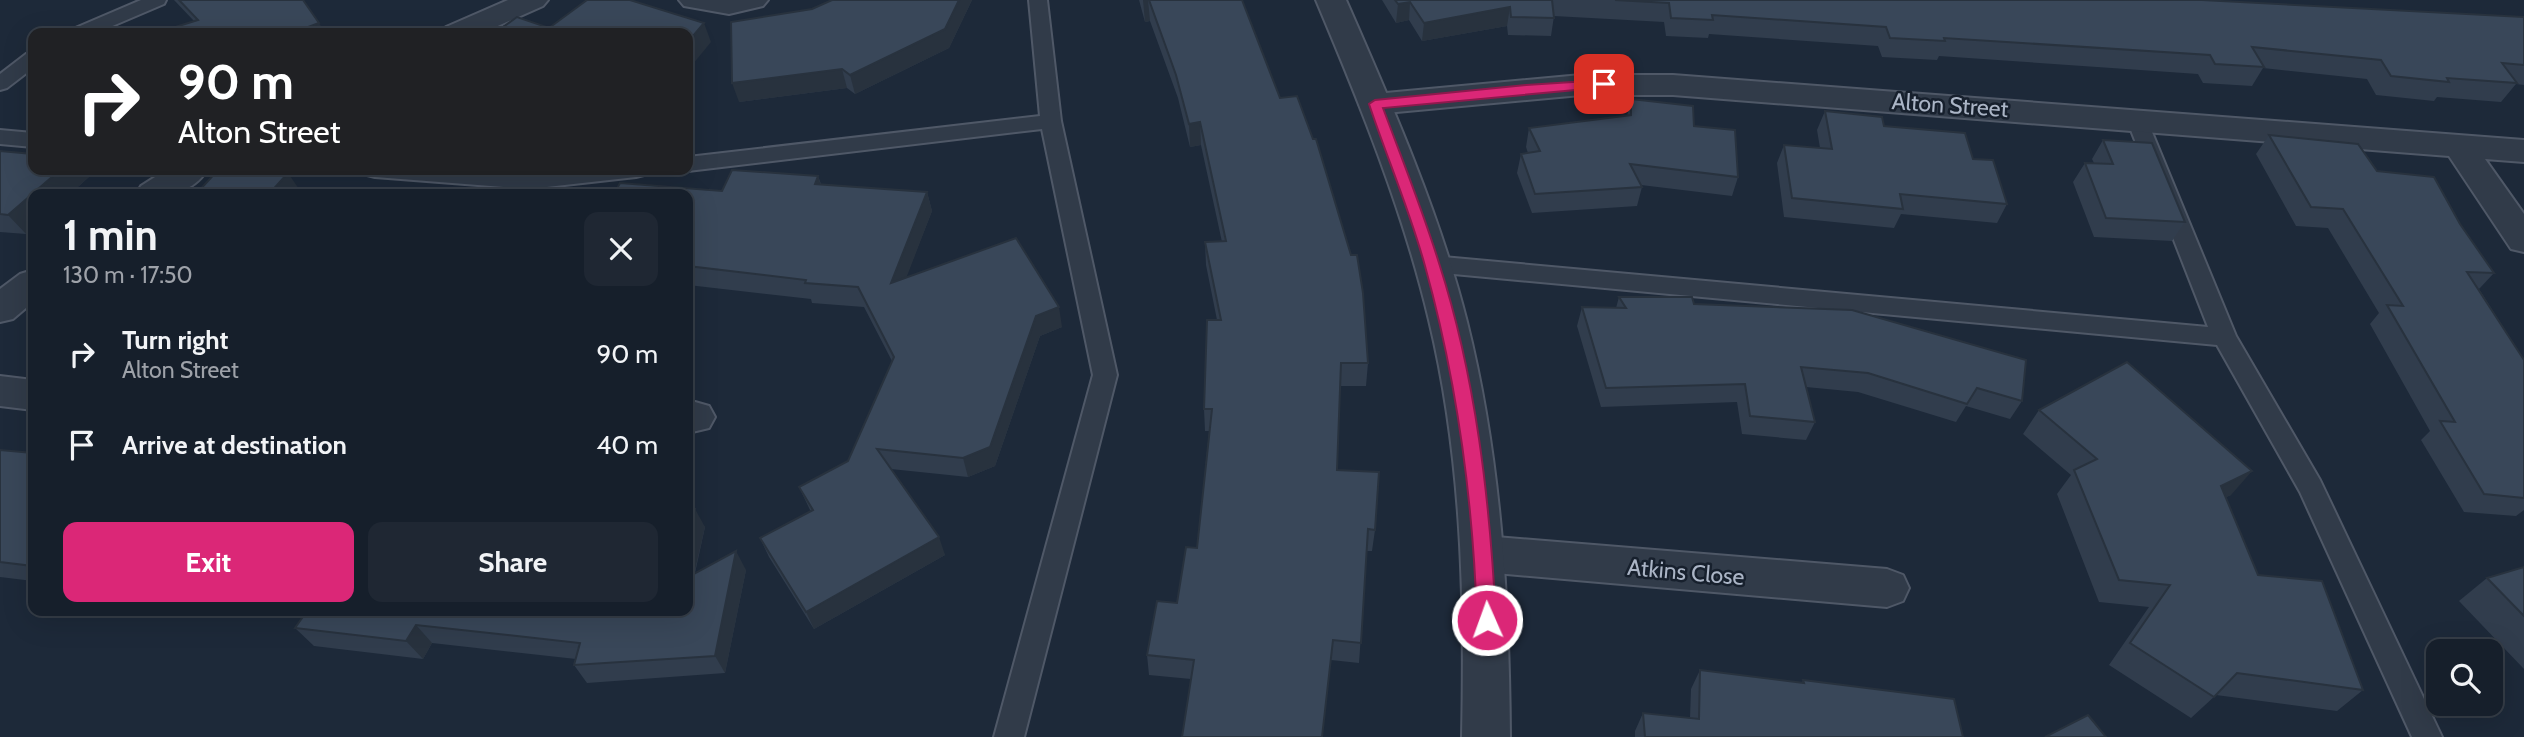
<!DOCTYPE html>
<html lang="en">
<head>
<meta charset="utf-8">
<style>
  body { margin:0; font-family:Cabin,sans-serif; background:#1f2733; color:#f1f3f6; height:100vh; display:flex; flex-direction:column; font-size:26px; white-space:nowrap }
  * { box-sizing:border-box; margin:0 }
  p { font-size:23px; color:#9ea2a9 }
  .icon { flex:none; width:38px; height:38px; fill:none; stroke:currentColor; stroke-width:2; stroke-linecap:round; stroke-linejoin:round }
  .map { position:relative; flex:1; overflow:hidden }
  .sheet { position:absolute; left:28px; top:189px; width:665px; height:427px; display:flex; flex-direction:column; background:#161f2b; border-radius:14px; box-shadow:0 7px 28px #0002,0 0 0 2px #353d47 }
  .sheet>* { flex:none }
  .banner { position:absolute; left:28px; top:28px; width:665px; height:147px; border-radius:14px; box-shadow:0 7px 28px #0002,0 0 0 2px #353d47; background:#202124; color:#fff; overflow:hidden }
  .buttons { position:absolute; left:2426px; top:639px; display:grid; gap:14px }
  .buttons a { display:grid; place-items:center; width:77px; height:77px; border-radius:14px; background:#161f2b; box-shadow:0 7px 28px #0002,0 0 0 2px #353d47; font-size:35px }
  .pin { position:absolute; display:grid; place-items:center; width:60px; height:60px; color:#fff; margin:-30px; border-radius:14px; box-shadow:0 4px 10px #0006 }
  .me { position:absolute; width:77px; margin:-38px; rotate:358deg; stroke-linejoin:round; filter:drop-shadow(0 0 5px #0008) }
  .turn { display:flex; align-items:center; gap:24px; height:147px; padding:0 35px; font-size:32px }
  .turn .icon { width:91px; height:91px; stroke-width:2.5 }
  .turn b { display:block; font-size:49px; line-height:60px }
  .round { display:grid; place-items:center; flex:none; width:74px; height:74px; border-radius:14px; background:#1f2733 }
  .summary { display:flex; align-items:center; justify-content:space-between; height:119px; padding:0 35px }
  h1 { font-size:42px; font-weight:700; line-height:52px }
  .cta { display:flex; gap:14px; margin-top:auto; padding:14px 35px }
  .cta a { flex:1; height:80px; border-radius:14px; background:#db2777; color:#fff; font-size:28px; font-weight:700; line-height:80px; text-align:center }
  .cta a+a { background:#1f2733; color:#f1f3f6 }
  ul { padding:0; list-style:none }
  li { display:flex; align-items:center; gap:21px; height:91px; padding:0 35px }
  li div { flex:1 }
  li b { display:block; font-size:26px }
  li em { font-style:normal }
  .map>svg:first-child { display:block }
  .lines { fill:none; stroke-linecap:round; stroke-linejoin:round }
  .service-casing { stroke:#4f5867; stroke-width:4 }
  .minor-casing { stroke:#4f5867; stroke-width:4 }
  .tertiary-casing { stroke:#4f5867; stroke-width:4 }
  .service { fill:#313b49; fill-rule:evenodd }
  .minor { fill:#313b49; fill-rule:evenodd }
  .tertiary { fill:#313b49; fill-rule:evenodd }
  .wall { fill:#313d4d }
  .shaded-wall { fill:#28323e }
  .building { fill:#394759; stroke:#28323e; stroke-width:2 }
  .route { fill:#db2777; stroke:#8e194d; stroke-width:2 }
  .labels { text-anchor:middle; dominant-baseline:central; stroke-width:5; stroke-linejoin:round; paint-order:stroke }
  .street-label { font-size:23px; fill:#abb5c6; stroke:#17202d }
</style>
</head>
<body>
<div class="map">
<svg width="2524" height="737" viewBox="0 0 2524 737">
  <rect width="100%" height="100%" fill="#1d2939"/>
  <g class="lines">
    <!-- service casing -->
    <g class="service-casing">
      <g id="service">
        <path d="M141,0H166L164,4L96,33H70L73,29Z"/>
        <path d="M1029,0H1047L1061,121L1117,375L1024,737H994L1093,375L1042,129L688,171L683,170H688V157L1040,116Z"/>
        <path d="M33,52V68L7,88L0,90V74L26,54Z"/>
        <path d="M2137,113L2144,115L2147,120L2236,336L2320,480L2442,737H2412L2300,492L2217,345L1432,272L1424,270L1421,264L1424,258L1432,256L2208,327L2127,120L2130,115Z"/>
        <path d="M0,130L33,133V147L0,144Z"/>
        <path d="M364,170H463L529,175L575,170H647L644,175L636,177L529,189L375,177L367,175Z"/>
      </g>
    </g>
    <!-- minor casing -->
    <g class="minor-casing">
      <g id="minor">
        <path d="M508,0H548L543,6L482,33H442L446,27Z"/>
        <path d="M679,0H768L763,6L729,14L684,6Z"/>
        <path d="M1581,75H1673L2524,140V162L2485,159L2524,214V252L2511,249L2449,156L1673,95H1581L1375,114L1364,111L1359,104L1364,97L1375,94Z"/>
        <path d="M166,170H207C190,197 164,194 136,194L141,186Z"/>
        <path d="M33,270V302L13,319L0,322V289L20,274Z"/>
        <path d="M0,376L33,380V410L0,406Z"/>
        <path d="M695,402L709,406L715,417L709,428L688,433V403Z"/>
        <path d="M1484,536L1887,569L1903,575L1909,588L1903,601L1887,607L1484,572L1469,567L1462,554L1469,541Z"/>
      </g>
    </g>
    <!-- tertiary casing -->
    <g class="tertiary-casing">
      <path id="tertiary" d="M1316,0H1346C1392,105 1439,211 1467,322C1501,458 1509,597 1510,737H1462C1465,597 1462,457 1429,320C1403,210 1360,104 1316,0Z"/>
    </g>
    <!-- service -->
    <use href="#service" class="service"/>
    <!-- minor -->
    <use href="#minor" class="minor"/>
    <!-- tertiary -->
    <use href="#tertiary" class="tertiary"/>
  </g>
  <!-- wall -->
  <g class="wall">
    <path d="M174,0H303L194,21Z"/>
    <path d="M832,0H972L949,48L855,94L847,88L739,102L812,9Z"/>
    <path d="M1139,0H1242L1368,363L1366,386H1340L1337,470L1375,530L1372,551H1367L1359,663L1331,660L1191,679L1149,675L1147,655L1177,603L1197,548L1209,431H1205L1204,409L1217,320L1206,265L1205,242H1222L1201,145L1190,147L1178,98L1150,21L1145,22Z"/>
    <path d="M1382,0H2202L2524,17V85L2516,84L2501,102L2437,97L2434,101L2376,95L2367,79L2263,68L2252,86L2203,83L2198,74L1939,56L1937,60L1882,57L1878,46L1709,34L1708,38L1666,36L1664,22L1554,16L1551,36L1508,35L1507,26L1422,41L1409,20L1396,23Z"/>
    <path d="M1631,99L1694,126L1738,177L1732,196L1641,185L1642,187L1637,206L1532,213L1517,173L1521,154L1528,153L1526,147L1529,128L1627,116Z"/>
    <path d="M1825,111L1884,126L1973,159L2007,204L1997,223L1901,214L1894,228L1784,217L1777,163L1784,145L1820,148L1817,130Z"/>
    <path d="M2269,135L2377,171L2460,224L2494,273L2479,289L2524,360V510L2516,516L2464,512L2421,440L2430,431L2370,324L2379,313L2328,228L2296,226L2256,154Z"/>
    <path d="M2103,140L2185,222L2172,241L2094,237L2073,182L2085,163H2094L2092,159Z"/>
    <path d="M0,151L33,170H85L90,176L70,194H33V227L26,234L0,232Z"/>
    <path d="M818,176L821,184L927,192L932,211L906,277L1062,327L1040,336L995,466L968,477L891,469L945,555L814,629L769,557L760,538L811,512L799,487L848,461L892,361L864,307L812,303L811,299L688,285V194L722,191Z"/>
    <path d="M1619,297L1694,304L2022,401L2010,419L1966,406L1956,422L1858,392L1806,387L1815,422L1806,440L1742,434L1737,402L1601,407L1577,326L1582,307L1616,308Z"/>
    <path d="M2039,410L2231,495L2226,497L2258,575L2363,690L2337,711L2216,695L2191,718L2109,665L2149,607L2099,602L2057,494L2071,475L2023,434Z"/>
    <path d="M0,450L33,453V581L0,577Z"/>
    <path d="M688,509L705,527L695,573L746,570L725,673L587,683L574,665L576,659L432,643L423,659L314,646L295,628L307,611H301H688Z"/>
    <path d="M2524,567V669L2459,601L2487,578Z"/>
    <path d="M1700,670L1802,683L1803,680L1963,737H1635V731L1643,713L1690,718L1691,689Z"/>
  </g>
  <!-- shaded-wall -->
  <g class="shaded-wall">
    <path d="M959,0H972L949,48L855,94L850,75Z"/>
    <path d="M1143,0H1148L1150,21L1145,22Z"/>
    <path d="M1410,2L1409,20L1396,23L1398,4Z"/>
    <path d="M1510,7L1507,26L1422,41L1424,23Z"/>
    <path d="M319,23L325,33H292Z"/>
    <path d="M704,23L711,42L688,70V42Z"/>
    <path d="M842,69L847,88L739,102L732,83Z"/>
    <path d="M1200,122L1201,145L1190,147L1189,124Z"/>
    <path d="M60,170H85L90,176L70,194H33V227L26,234L8,215Z"/>
    <path d="M288,173L301,192L300,194H269Z"/>
    <path d="M818,176L824,196L815,184Z"/>
    <path d="M927,192L932,211L897,302L891,283Z"/>
    <path d="M1059,307L1062,327L1040,336L995,466L968,477L963,458L1036,316Z"/>
    <path d="M2252,471L2231,495L2201,509L2221,486Z"/>
    <path d="M695,509L705,527L688,600V540Z"/>
    <path d="M939,537L945,555L814,629L806,612Z"/>
    <path d="M736,551L746,570L725,673L715,656Z"/>
    <path d="M416,625L432,643L423,659L406,641Z"/>
  </g>
  <!-- building -->
  <g class="building">
    <path d="M179,0H303L319,23L292,33H156L198,20Z"/>
    <path d="M587,0H630L704,23L688,42V33H495L517,17L549,28Z"/>
    <path d="M832,0H959L945,29L850,75L842,69L732,83L731,22L812,9Z"/>
    <path d="M1149,0H1242L1280,98L1297,96L1313,139H1316L1351,255H1357L1363,293L1368,363H1341L1337,470L1379,472L1375,530L1368,529L1361,643L1333,640L1322,737H1182L1194,660L1147,655L1157,601L1177,603L1186,547L1197,548L1212,409H1204L1207,320H1221L1205,242L1226,241L1200,122L1189,124L1176,75Z"/>
    <path d="M1395,0H1552L1554,18L1511,17L1510,7L1424,23L1410,2L1398,4Z"/>
    <path d="M1615,0H2202L2524,17V65L2502,63L2517,83L2447,78L2449,82L2391,76L2381,60L2252,47L2264,67L2215,64L2210,55L1944,38L1945,41L1890,38L1886,27L1712,15L1713,20L1671,18L1669,3Z"/>
    <path d="M1631,99L1693,106L1694,126L1735,130L1738,177L1630,164L1642,187L1535,194L1521,154L1540,151L1529,128L1631,115Z"/>
    <path d="M1825,111L1882,117L1884,126L1965,133L1973,159L1993,160L2007,204L1900,194L1903,209L1792,198L1784,145L1832,149Z"/>
    <path d="M2269,135L2358,144L2377,171L2434,177L2460,224L2494,273L2467,272L2524,360V498L2484,494L2440,421L2455,422L2387,305L2403,306L2343,209L2311,207Z"/>
    <path d="M2103,140L2152,143L2185,222L2106,218L2085,163L2113,164Z"/>
    <path d="M0,151L33,154V170H60L8,215L0,214Z"/>
    <path d="M218,170H244L288,173L269,194H196Z"/>
    <path d="M732,170L818,176L815,184L927,192L891,283L1016,238L1059,307L1036,316L990,447L963,458L877,449L939,537L806,612L760,538L813,510L799,487L848,461L894,357L858,287L805,283L806,280L688,266V194H614L620,183L722,191Z"/>
    <path d="M1619,297H1692L1694,304L1852,310L2026,360L2022,401L1977,388L1967,404L1868,373L1801,367L1815,422L1750,416L1745,384L1606,388L1582,307L1626,308Z"/>
    <path d="M2127,362L2252,471L2221,486L2258,575L2322,581L2363,690L2237,673L2214,697L2130,643L2170,585L2119,580L2074,470L2097,459L2039,410Z"/>
    <path d="M0,450L33,453V566L0,562Z"/>
    <path d="M688,509H695L688,540Z"/>
    <path d="M736,551L715,656L574,665L580,643L416,625L406,641L295,628L307,611H688V577Z"/>
    <path d="M2524,567V616L2487,578Z"/>
    <path d="M1700,670L1804,683L1803,680L1954,699L1963,737H1645L1643,713L1699,719Z"/>
    <path d="M2088,715L2106,737H2045Z"/>
  </g>
  <!-- route -->
  <path class="route" d="M1604,80L1608,81V87L1383,108C1402,159 1423,211 1439,263C1476,377 1490,501 1496,620L1493,625L1487,628L1480,625L1477,620C1473,500 1457,381 1425,266C1410,211 1387,158 1369,104L1375,100L1526,85Z"/>
  <g class="labels">
    <!-- street labels -->
    <g class="street-label">
      <text transform="translate(1950 105) rotate(4)">Alton Street</text>
      <text transform="translate(1686 572) rotate(5)">Atkins Close</text>
    </g>
  </g>
</svg>
<div class="buttons">
<a><svg class="icon" aria-label="search" viewBox="0 0 24 24"><circle cx="10" cy="10" r="6"/><path d="M15 15l6 6"/></svg></a>
</div>
<div class="pin" style="left:1604px;top:84px;background:#d93025"><svg class="icon" aria-label="arrive" viewBox="0 0 24 24"><path d="M6 21V4h12l-3 4 3 4H6"/></svg></div>
<svg class="me" style="left:1487px;top:620px" viewBox="-20 -20 40 40"><circle r="17" fill="#db2777" stroke="#fff" stroke-width="3"/><path d="M0-11L8 9 0 5-8 9z" fill="#fff"/></svg>
<div class="banner">
<div class="turn"><svg class="icon" aria-label="right" viewBox="0 0 24 24"><path d="M7 20v-9h11M14 6l5 5-5 5"/></svg><div><b>90 m</b>Alton Street</div></div>
</div>
<section class="sheet">
<div class="summary"><div><h1>1 min</h1><p>130 m · 17:50</p></div><a class="round"><svg class="icon" aria-label="close" viewBox="0 0 24 24"><path d="M6 6l12 12M18 6L6 18"/></svg></a></div>
<ul>
<li><svg class="icon" aria-label="right" viewBox="0 0 24 24"><path d="M7 20v-9h11M14 6l5 5-5 5"/></svg><div><b>Turn right</b><p>Alton Street</p></div><em>90 m</em></li>
<li><svg class="icon" aria-label="arrive" viewBox="0 0 24 24"><path d="M6 21V4h12l-3 4 3 4H6"/></svg><div><b>Arrive at destination</b></div><em>40 m</em></li>
</ul>
<div class="cta"><a>Exit</a><a>Share</a></div>
</section>
</div>
</body>
</html>
